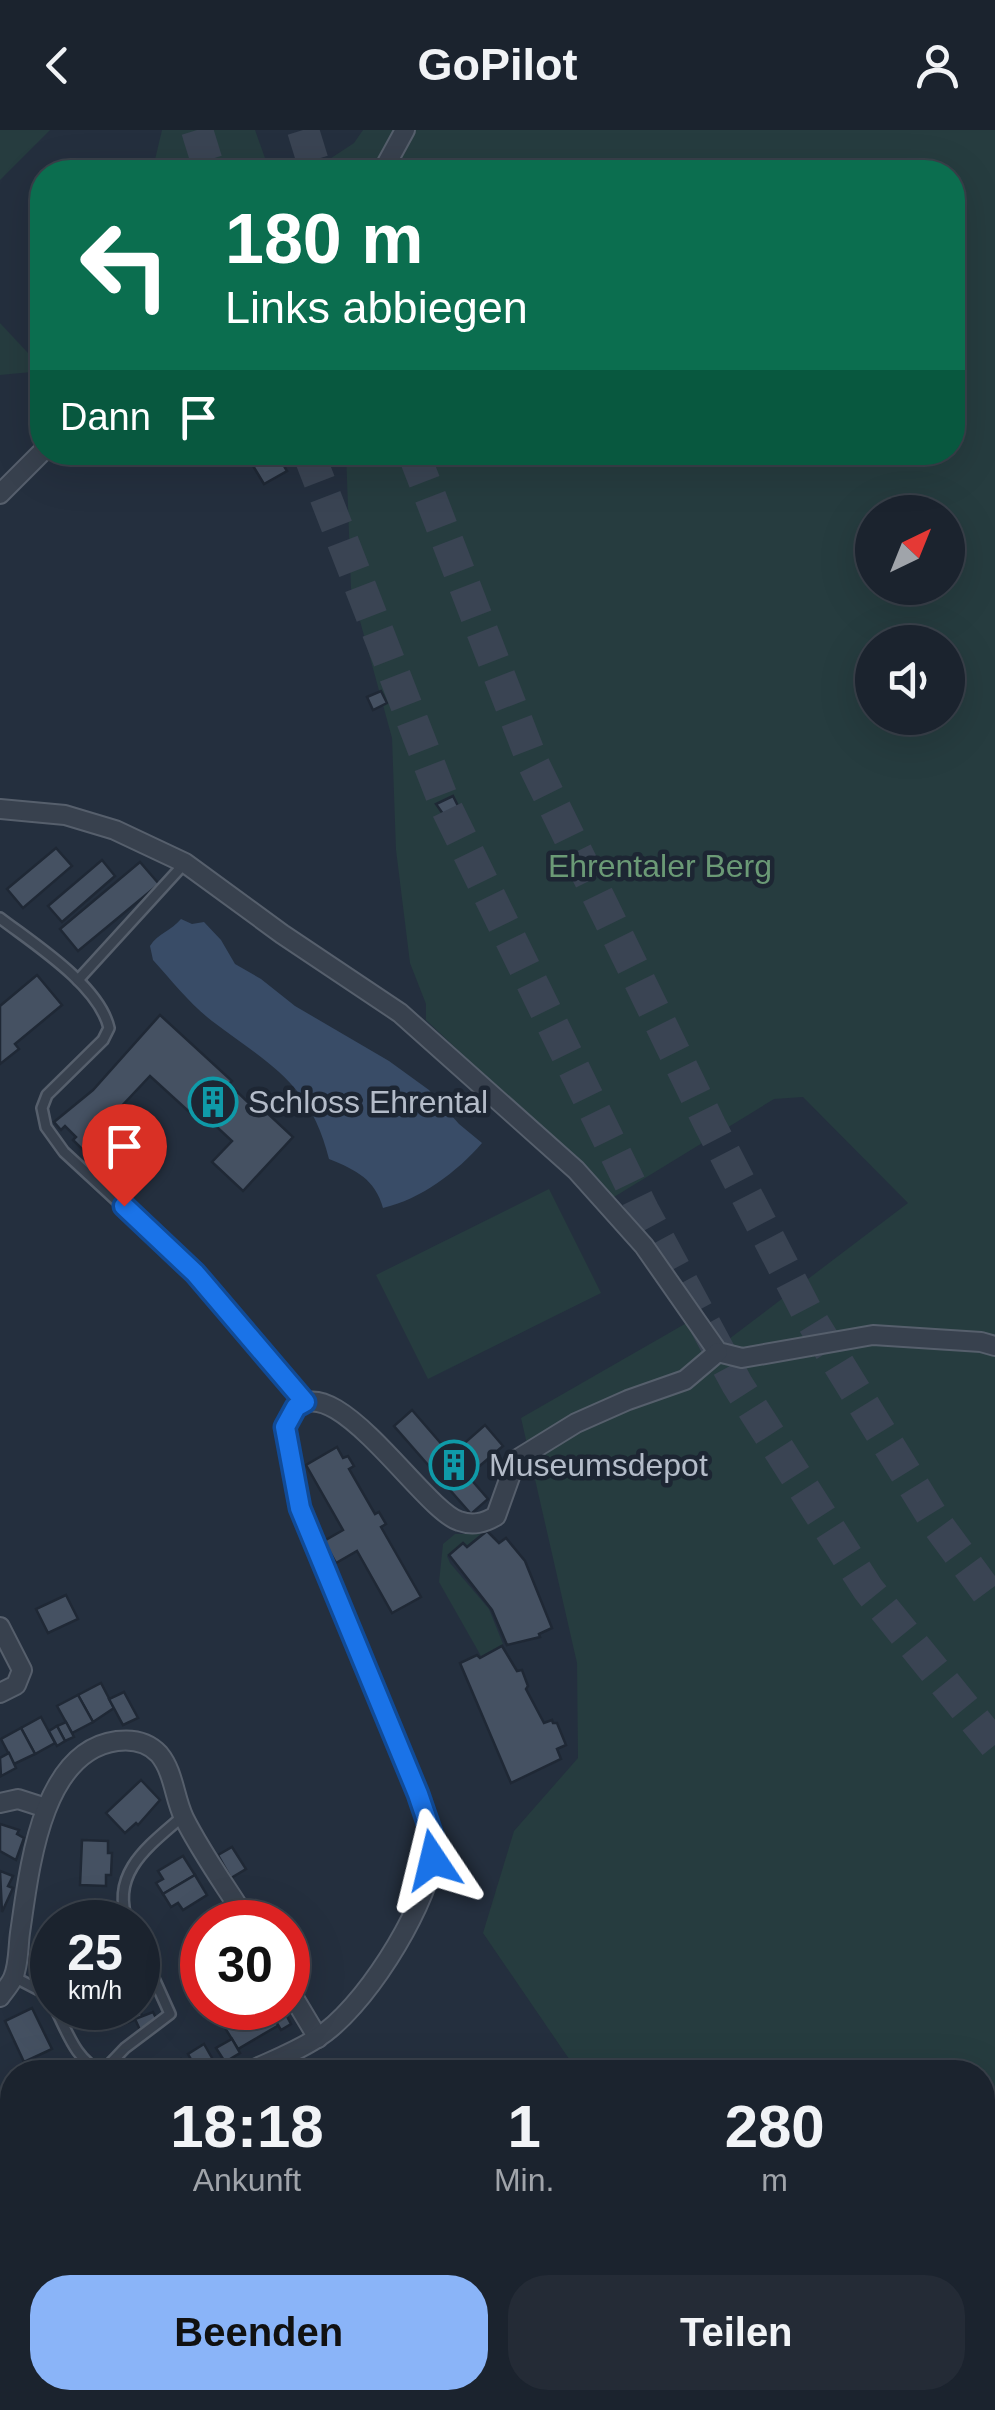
<!DOCTYPE html>
<html lang="de">
<head>
<meta charset="utf-8">
<style>
  body { margin:0; font-family:Arial,sans-serif; background:#242b36; color:#f1f3f6; height:100vh; display:flex; flex-direction:column; font-size:38px; white-space:nowrap }
  * { box-sizing:border-box; margin:0 }
  p { font-size:32px; color:#a0a4aa }
  .icon { flex:none; width:55px; height:55px; fill:none; stroke:currentColor; stroke-width:2; stroke-linecap:round; stroke-linejoin:round }
  .map { position:relative; flex:1; overflow:hidden }
  .panel { position:absolute; left:0px; top:1930px; width:995px; height:350px; display:flex; flex-direction:column; background:#1b232e; border-radius:40px 40px 0 0; box-shadow:0 10px 40px #0002,0 0 0 2px #39404a }
  .panel>* { flex:none }
  .guide { position:absolute; left:30px; top:30px; width:935px; height:305px; border-radius:40px; box-shadow:0 10px 40px #0002,0 0 0 2px #39404a; background:#0b6e4f; color:#fff; overflow:hidden }
  .needle { width:65px; rotate:43deg }
  .tools { position:absolute; left:855px; top:365px; display:grid; gap:20px }
  .tools a { display:grid; place-items:center; width:110px; height:110px; border-radius:50%; background:#1b232e; box-shadow:0 10px 40px #0002,0 0 0 2px #39404a; font-size:50px }
  .speed { position:absolute; left:30px; top:1770px; display:flex; gap:20px; font-size:50px; font-weight:700; text-align:center }
  .speed>* { display:grid; place-content:center; width:130px; height:130px; border-radius:50%; background:#1b232e; box-shadow:0 10px 40px #0002,0 0 0 2px #39404a; line-height:1 }
  .speed small { font-size:25px; font-weight:400 }
  .speed .limit { border:15px solid #d22; background:#fff; color:#111 }
  .pin { position:absolute; display:grid; place-items:center; width:85px; height:85px; color:#fff; margin:-102px -42px; border-radius:50% 50% 50% 0; rotate:-45deg; box-shadow:0 0 10px #0007 }
  .pin .icon { rotate:45deg }
  .me { position:absolute; width:110px; margin:-55px; rotate:350deg; stroke-linejoin:round; filter:drop-shadow(0 0 8px #0008) }
  .turn { display:flex; align-items:center; gap:35px; height:210px; padding:0 30px; font-size:45px }
  .turn .icon { width:130px; height:130px; stroke-width:2.5 }
  .turn b { display:block; font-size:70px; line-height:85px }
  .then { display:flex; align-items:center; height:95px; padding:0 30px; background:#0003; gap:20px; font-size:38px }
  .eta { display:flex; justify-content:space-evenly; align-items:center; height:170px; text-align:center }
  .eta b { font-size:60px; font-weight:700; line-height:70px }
  .primary-button { display:flex; gap:20px; margin-top:auto; padding:20px 30px }
  .primary-button a { flex:1; height:115px; border-radius:40px; background:#8ab4f8; color:#111; font-size:40px; font-weight:700; line-height:115px; text-align:center }
  .primary-button a+a { background:#242b36; color:#f1f3f6 }
  header { display:flex; justify-content:space-between; align-items:center; height:130px; padding:0 30px; background:#1b232e; font-size:45px; font-weight:700 }
  .map>svg:first-child { display:block }
  .green { fill:#263c3f; fill-rule:evenodd }
  .water { fill:#394c67 }
  .building { fill:#455162; stroke:#1f2835; stroke-width:2.5 }
  .lines { fill:none; stroke-linecap:round; stroke-linejoin:round }
  .highway-tunnel { stroke:#3a4453; stroke-width:32; stroke-dasharray:32 16; stroke-linecap:butt }
  .lane-casing { stroke:#565f6c; stroke-width:14 }
  .street-casing { stroke:#565f6c; stroke-width:22 }
  .lane { stroke:#38414e; stroke-width:9 }
  .street { stroke:#38414e; stroke-width:18 }
  .route-casing { stroke:#114b97; stroke-width:25 }
  .route { stroke:#1a73e8; stroke-width:18 }
  .labels { text-anchor:middle; dominant-baseline:central; stroke-width:9; stroke-linejoin:round; paint-order:stroke }
  .park-label { font-size:32px; fill:#6b9a76; stroke:#1d2633 }
  .poi-label { font-size:32px; fill:#b4bcc9; stroke:#1d2633; text-anchor:start }
</style>
</head>
<body>
<header><svg class="icon" aria-label="back" viewBox="0 0 24 24"><path d="M15 5l-7 7 7 7"/></svg>GoPilot<svg class="icon" aria-label="person" viewBox="0 0 24 24"><circle cx="12" cy="8" r="4"/><path d="M4 21q1-7 8-7t8 7"/></svg></header>
<div class="map">
<svg width="995" height="2280" viewBox="0 0 995 2280">
  <rect width="100%" height="100%" fill="#242f3e"/>
  <!-- green -->
  <g class="green">
    <path d="M0,0H50L0,50Z"/>
    <path d="M162,0H255L270,42H152Z"/>
    <path d="M363,0H995V2280H248L243,2268H982V1942H578L483,1803L514,1701L578,1628L577,1533L521,1288L690,1191L729,1209L908,1073L803,967L774,969L614,1067L426,890V874L410,833L396,720L392,608L351,458L346,323L952,322V42H310L354,13ZM872,382H948V458H872ZM872,512H948V588H872Z"/>
    <path d="M0,193L42,238V241L0,245Z"/>
    <path d="M549,1059L601,1163L428,1249L376,1145Z"/>
    <path d="M455,1404H481L467,1416L463,1413L447,1426L450,1433L489,1479L503,1514L481,1526L439,1452L443,1414Z"/>
  </g>
  <!-- water -->
  <path class="water" d="M181,789L192,794L204,792L221,810L235,834L261,849L295,876L389,931L429,960L459,994L482,1013C457,1042 421,1069 383,1078C375,1049 356,1040 329,1029C310,953 270,935 212,891C190,874 172,851 153,830L150,816C158,803 171,801 181,789Z"/>
  <!-- building -->
  <g class="building">
    <path d="M253,322H276L287,341L264,354L247,326Z"/>
    <path d="M305,322H336L335,329L305,326Z"/>
    <path d="M381,561L387,573L373,580L367,567Z"/>
    <path d="M453,666L462,684L448,691L436,674Z"/>
    <path d="M56,718L72,736L23,778L7,759Z"/>
    <path d="M102,730L115,746L62,792L48,776Z"/>
    <path d="M140,732L159,754L78,821L60,799Z"/>
    <path d="M37,845L62,875L15,914L19,919L0,934V876Z"/>
    <path d="M160,885L232,951L229,954L259,983L263,979L293,1007L243,1061L212,1032L232,1011L202,983L197,989L150,946L118,980L121,982L112,992L142,1019L121,1042L123,1045L117,1051L108,1043L111,1040L86,1017L83,1020L73,1010L76,1007L65,996L61,1000L54,992L93,960Z"/>
    <path d="M412,1280L451,1325L485,1295L503,1316L468,1346L488,1369L471,1384L394,1296Z"/>
    <path d="M337,1317L343,1328L348,1326L354,1336L349,1339L375,1384L379,1382L386,1394L381,1397L421,1467L392,1483L357,1421L336,1433L324,1411L343,1400L306,1335Z"/>
    <path d="M487,1401L499,1413L506,1408L525,1431L552,1498L539,1504L540,1507L507,1515L492,1480L449,1425L463,1413L467,1417Z"/>
    <path d="M66,1465L78,1489L48,1503L36,1479Z"/>
    <path d="M502,1516L517,1541L522,1540L528,1556L526,1559L544,1593L552,1590L553,1593H557L566,1615L557,1619L561,1629L511,1653L460,1533L477,1525L480,1528Z"/>
    <path d="M101,1553L114,1578L93,1592L78,1565Z"/>
    <path d="M124,1562L138,1588L123,1595L109,1569Z"/>
    <path d="M78,1565L93,1592L72,1603L57,1576Z"/>
    <path d="M41,1587L55,1613L35,1624L21,1598Z"/>
    <path d="M66,1592L74,1607L65,1611L57,1596Z"/>
    <path d="M57,1596L65,1611L57,1616L49,1601Z"/>
    <path d="M21,1598L35,1624L14,1634L1,1609Z"/>
    <path d="M9,1623L16,1638L1,1646L0,1628Z"/>
    <path d="M141,1650L160,1670L138,1695L136,1693L125,1703L106,1683Z"/>
    <path d="M0,1694L19,1700L17,1704L24,1708L16,1730L0,1721Z"/>
    <path d="M82,1710L108,1711V1723H112L111,1745H106V1756L80,1755Z"/>
    <path d="M232,1717L246,1739L231,1748L218,1725Z"/>
    <path d="M183,1726L195,1745L163,1764L156,1753L163,1749L158,1741Z"/>
    <path d="M0,1741L13,1746L8,1756L13,1758L2,1782Z"/>
    <path d="M195,1745L207,1765L183,1780L178,1773L171,1777L163,1764Z"/>
    <path d="M85,1782L94,1792H67L66,1791Z"/>
    <path d="M202,1802V1828L193,1834L186,1823L193,1819L188,1810Z"/>
    <path d="M138,1867L142,1887L117,1897L109,1878H138Z"/>
    <path d="M32,1878L52,1919L24,1932L5,1891Z"/>
    <path d="M233,1878L237,1885L248,1878H268L279,1895L238,1919L222,1893L227,1890L223,1884Z"/>
    <path d="M283,1879L291,1894L281,1900L272,1885Z"/>
    <path d="M153,1882L158,1892L140,1900L135,1889Z"/>
    <path d="M232,1909L240,1923L225,1932L216,1918Z"/>
    <path d="M204,1914L216,1935L203,1942H165L162,1939L170,1931L174,1935L181,1929L187,1936L192,1931L188,1924Z"/>
    <path d="M0,2024L12,2043V2067L0,2074Z"/>
    <path d="M12,2083V2109H11L1,2089Z"/>
  </g>
  <g class="lines">
    <!-- highway-tunnel -->
    <g class="highway-tunnel">
      <path d="M197,0L210,42"/>
      <path d="M303,0L316,42"/>
      <path d="M308,322L445,675L643,1080L737,1254L868,1459L995,1615"/>
      <path d="M413,322L533,633L710,995L809,1186L937,1394L995,1473"/>
    </g>
    <!-- lane casing -->
    <g class="lane-casing">
      <g id="lane">
        <path d="M0,788C34,814 99,855 109,898L103,910L47,965L42,978L46,997L64,1022L195,1143L305,1272"/>
        <path d="M78,850L184,734"/>
        <path d="M128,1792C109,1743 150,1715 183,1686"/>
        <path d="M14,1847L41,1861L52,1872"/>
        <path d="M55,1878C68,1903 75,1929 102,1942L125,1918L170,1884L138,1813"/>
      </g>
    </g>
    <!-- street casing -->
    <g class="street-casing">
      <g id="street">
        <path d="M382,42L405,0"/>
        <path d="M0,364L42,322"/>
        <path d="M0,679L65,685L115,700L185,733L282,804L400,883L576,1040L644,1116L718,1222L742,1228L873,1205L981,1212L995,1216"/>
        <path d="M0,1497L22,1540L16,1555L0,1563"/>
        <path d="M0,1673L18,1669L46,1678"/>
        <path d="M288,1858L318,1908"/>
        <path d="M0,1867C4,1861 10,1855 13,1848C19,1835 18,1817 20,1803C29,1743 40,1621 117,1611C133,1609 148,1612 159,1624C174,1642 174,1667 184,1688C202,1724 227,1758 248,1792"/>
        <path d="M248,1942C271,1931 296,1922 317,1908C363,1880 423,1783 433,1730C437,1708 425,1685 418,1664L299,1377L285,1297C317,1208 420,1379 459,1391C473,1396 484,1393 496,1386L516,1330L576,1293L628,1270L685,1250L718,1222"/>
        <path d="M0,2002L12,2014"/>
        <path d="M0,2188L12,2186"/>
        <path d="M201,2268L205,2280"/>
        <path d="M54,2280L79,2268"/>
      </g>
    </g>
    <!-- lane -->
    <use href="#lane" class="lane"/>
    <!-- street -->
    <use href="#street" class="street"/>
  </g>
  <g class="lines">
    <!-- route casing -->
    <g class="route-casing">
      <path id="route" d="M124,1076L195,1143L305,1272L296,1277L285,1297L300,1378L418,1664L433,1708V1730"/>
    </g>
    <!-- route -->
    <use href="#route" class="route"/>
  </g>
  <!-- icons -->
  <defs>
    <g id="building-ring" transform="scale(2.5)"><circle r="9.5" fill="#1d2633" stroke="#0f9aa8" stroke-width="1.5"/><path d="M-4-6H4V6H1V3H-1V6H-4ZM-2.5-4.3h1.7v1.8h-1.7ZM.8-4.3h1.7v1.8H.8ZM-2.5-1h1.7V.8h-1.7ZM.8-1h1.7V.8H.8Z" fill="#0f9aa8"/></g>
  </defs>
  <g fill-rule="evenodd">
    <use href="#building-ring" x="213" y="972"/>
    <use href="#building-ring" x="454" y="1335"/>
  </g>
  <g class="labels">
    <!-- park labels -->
    <g class="park-label">
      <text x="660" y="736">Ehrentaler Berg</text>
    </g>
    <!-- poi labels -->
    <g class="poi-label">
      <text x="248" y="972">Schloss Ehrental</text>
      <text x="489" y="1335">Museumsdepot</text>
    </g>
  </g>
</svg>
<div class="tools">
<a><svg class="needle" viewBox="-14 -14 28 28"><path d="M0-13l5 13h-10z" fill="#e53935"/><path d="M0 13l5-13h-10z" fill="#a0a4aa"/></svg></a>
<a><svg class="icon" aria-label="sound" viewBox="0 0 24 24"><path d="M4 9h4l5-4v14l-5-4H4zM17 9q2 3 0 6"/></svg></a>
</div>
<div class="speed"><div>25<small>km/h</small></div><div class="limit">30</div></div>
<div class="pin" style="left:124px;top:1076px;background:#d93025"><svg class="icon" aria-label="arrive" viewBox="0 0 24 24"><path d="M6 21V4h12l-3 4 3 4H6"/></svg></div>
<svg class="me" style="left:433px;top:1730px" viewBox="-20 -20 40 40"><path d="M0-17L14 15 0 8-14 15z" fill="#1a73e8" stroke="#fff" stroke-width="4"/></svg>
<div class="guide">
<div class="turn"><svg class="icon" aria-label="left" viewBox="0 0 24 24"><path d="M17 20v-9H6M10 6l-5 5 5 5"/></svg><div><b>180 m</b>Links abbiegen</div></div>
<div class="then">Dann<svg class="icon" aria-label="arrive" viewBox="0 0 24 24"><path d="M6 21V4h12l-3 4 3 4H6"/></svg></div>
</div>
<section class="panel">
<div class="eta">
<div><b>18:18</b><p>Ankunft</p></div>
<div><b>1</b><p>Min.</p></div>
<div><b>280</b><p>m</p></div>
</div>
<div class="primary-button"><a>Beenden</a><a>Teilen</a></div>
</section>
</div>
</body>
</html>
